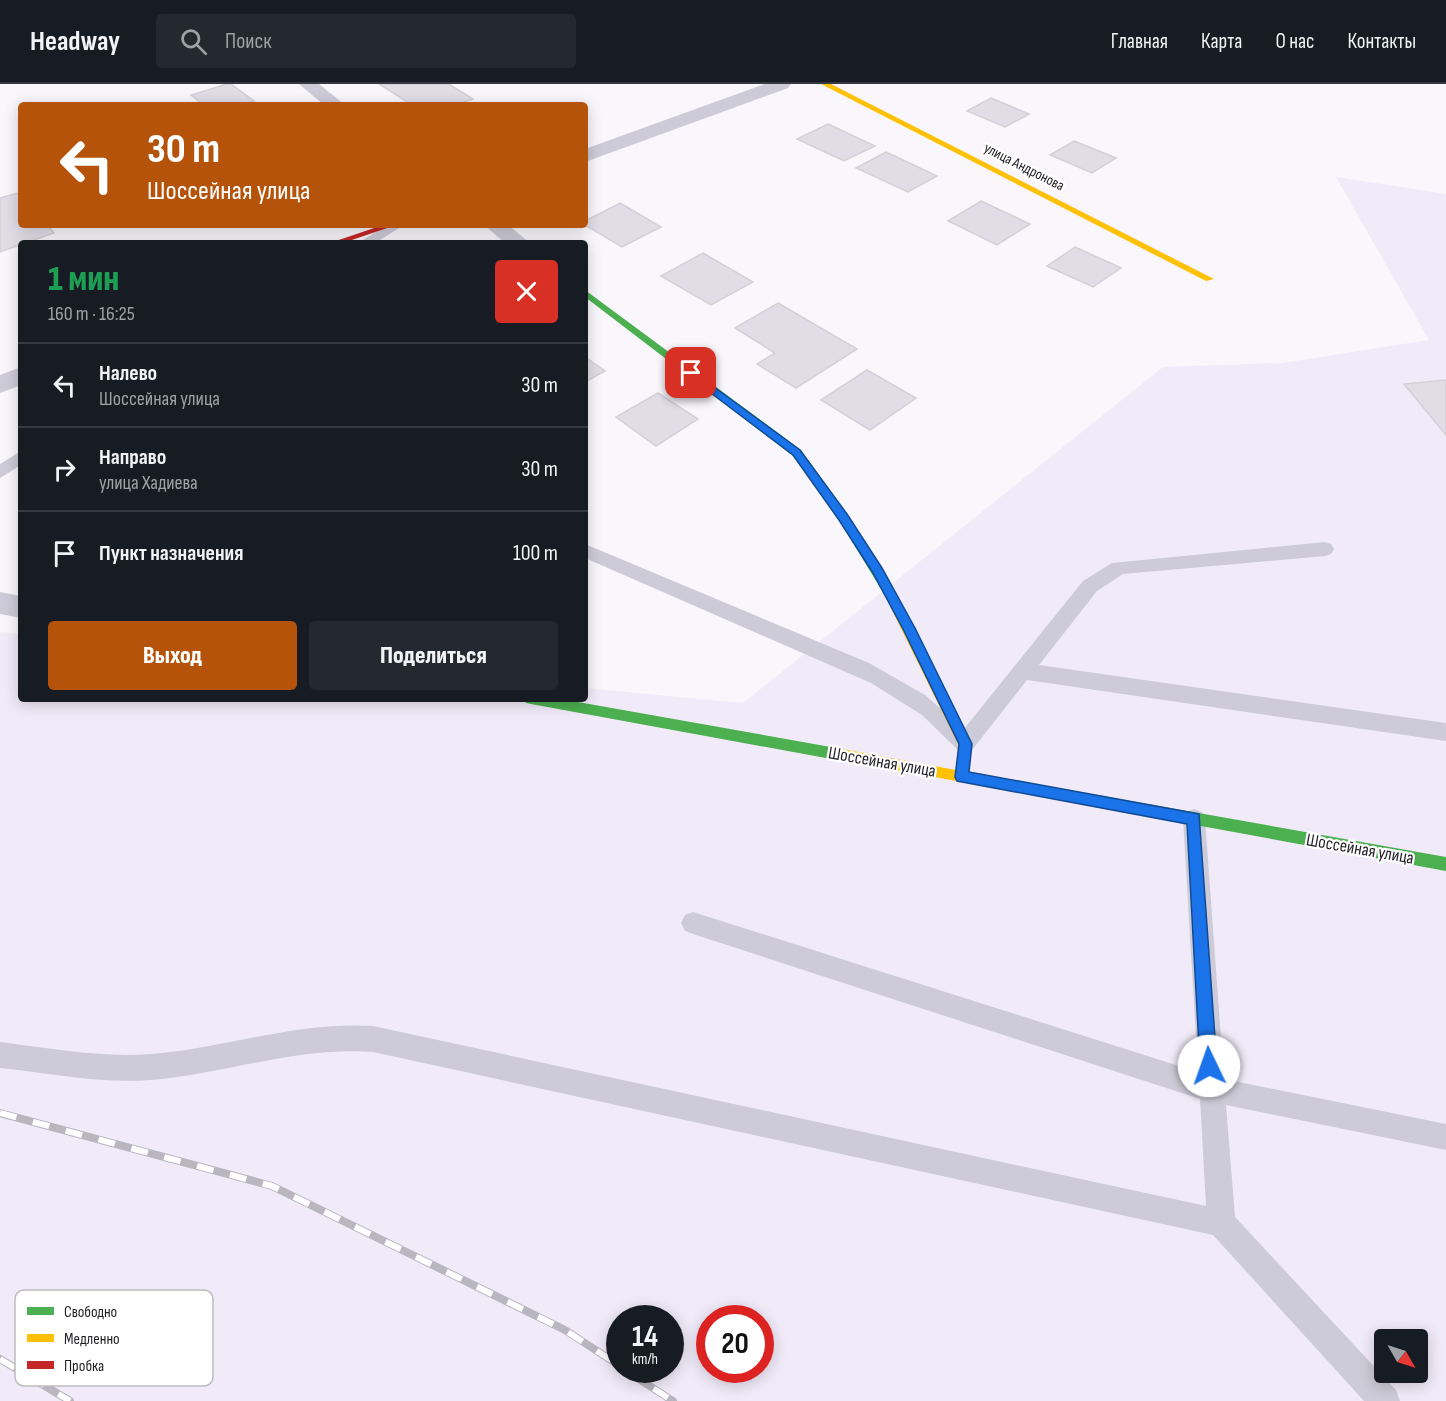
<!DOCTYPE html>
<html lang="ru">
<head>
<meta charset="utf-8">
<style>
  body { margin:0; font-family:"Sofia Sans Condensed",sans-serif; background:#242831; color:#f1f3f6; height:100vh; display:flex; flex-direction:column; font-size:22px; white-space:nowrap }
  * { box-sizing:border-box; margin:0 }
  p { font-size:20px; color:#9ea1a6 }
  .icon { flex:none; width:33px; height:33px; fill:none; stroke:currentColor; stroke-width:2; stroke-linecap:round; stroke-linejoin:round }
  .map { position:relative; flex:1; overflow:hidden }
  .drawer { position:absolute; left:18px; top:156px; width:570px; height:462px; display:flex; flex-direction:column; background:#171b24; border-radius:6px; box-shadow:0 3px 15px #0003 }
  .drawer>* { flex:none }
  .top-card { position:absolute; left:18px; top:18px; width:570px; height:126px; border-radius:6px; box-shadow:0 3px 15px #0003; background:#b45309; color:#fff; overflow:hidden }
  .needle { width:39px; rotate:129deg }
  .fabs { position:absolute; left:1374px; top:1245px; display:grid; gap:12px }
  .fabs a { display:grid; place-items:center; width:54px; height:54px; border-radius:6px; background:#171b24; box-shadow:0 3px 15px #0003; font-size:30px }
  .speed { position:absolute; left:606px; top:1221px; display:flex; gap:12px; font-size:30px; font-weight:700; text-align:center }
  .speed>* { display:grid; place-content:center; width:78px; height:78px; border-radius:50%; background:#171b24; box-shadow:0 3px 15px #0003; line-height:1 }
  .speed small { font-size:15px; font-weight:400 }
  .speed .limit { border:9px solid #d22; background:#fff; color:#111 }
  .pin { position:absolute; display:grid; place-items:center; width:51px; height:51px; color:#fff; margin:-26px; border-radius:12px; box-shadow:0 3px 9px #0006 }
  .me { position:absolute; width:66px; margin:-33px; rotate:357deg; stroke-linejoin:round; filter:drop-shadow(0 0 4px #0008) }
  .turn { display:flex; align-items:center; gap:21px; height:126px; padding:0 30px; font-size:27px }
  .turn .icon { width:78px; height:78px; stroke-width:2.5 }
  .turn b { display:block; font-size:42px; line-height:51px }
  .round { display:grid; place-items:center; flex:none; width:63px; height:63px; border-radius:6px; background:#242831 }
  .head { display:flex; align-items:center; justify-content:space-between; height:102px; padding:0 30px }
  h1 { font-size:36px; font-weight:800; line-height:45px; color:#1e9e55 }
  .cta { display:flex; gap:12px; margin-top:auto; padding:12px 30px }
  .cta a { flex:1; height:69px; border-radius:6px; background:#b45309; color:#fff; font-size:24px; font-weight:800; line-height:69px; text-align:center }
  .cta a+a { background:#242831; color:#f1f3f6 }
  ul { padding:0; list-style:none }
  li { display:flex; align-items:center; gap:18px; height:84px; padding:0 30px; border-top:2px solid #363941 }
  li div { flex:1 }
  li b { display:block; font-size:22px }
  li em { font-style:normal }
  header { display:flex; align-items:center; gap:36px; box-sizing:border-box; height:84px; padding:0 30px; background:#171b24; border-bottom:2px solid #363941 }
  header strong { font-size:28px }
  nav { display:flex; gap:33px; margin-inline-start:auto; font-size:21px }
  .search { width:420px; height:54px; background:#242831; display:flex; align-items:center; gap:15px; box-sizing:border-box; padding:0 21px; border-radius:6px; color:#9ea1a6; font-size:22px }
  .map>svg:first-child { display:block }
  .built { fill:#f1ebf9; fill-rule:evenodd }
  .building { fill:#e1dde7; stroke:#d3d1d6; stroke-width:1.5 }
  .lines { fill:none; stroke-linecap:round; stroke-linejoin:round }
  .lane { fill:#cccbd7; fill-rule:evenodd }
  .street { fill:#cccbd7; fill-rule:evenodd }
  .fast { fill:#4caf50; fill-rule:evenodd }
  .slow { fill:#ffc107; fill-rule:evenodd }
  .jam { fill:#c62828; fill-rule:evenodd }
  .rail-casing { stroke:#b8b6be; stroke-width:8 }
  .rail { stroke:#fff; stroke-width:6; stroke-dasharray:17; stroke-linecap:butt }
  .route { fill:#1a73e8; stroke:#114b97; stroke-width:1.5 }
  .labels { text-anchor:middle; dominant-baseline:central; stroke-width:4.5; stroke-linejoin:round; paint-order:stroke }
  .far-street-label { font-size:15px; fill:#211f24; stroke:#fff }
  .street-label { font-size:18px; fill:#211f24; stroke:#fff }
  .key { fill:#fff; stroke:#bcbcbd; stroke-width:1.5 }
  .key-label { font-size:16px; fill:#211f24 }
</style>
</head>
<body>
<header>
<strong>Headway</strong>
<div class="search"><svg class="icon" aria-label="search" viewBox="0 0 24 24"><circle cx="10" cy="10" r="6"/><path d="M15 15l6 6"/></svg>Поиск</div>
<nav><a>Главная</a><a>Карта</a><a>О нас</a><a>Контакты</a></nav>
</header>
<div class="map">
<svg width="1446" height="1317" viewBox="0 0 1446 1317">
  <rect width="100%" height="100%" fill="#f9f6fc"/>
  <!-- built -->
  <path class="built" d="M1336,93L1446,110V1317H0V548L21,550V615H585V604L743,619L1163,283L1282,279L1429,256ZM620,1234H670V1286H620ZM710,1234H760V1286H710ZM1384,1256H1418V1288H1384Z"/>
  <!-- building -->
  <g class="building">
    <path d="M227,0H231L254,17L242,21H204L191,11Z"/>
    <path d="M379,0H449L473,15L456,21H412Z"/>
    <path d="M991,14L1029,30L1005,43L967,27Z"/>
    <path d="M828,40L875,62L844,77L797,55Z"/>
    <path d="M1074,57L1116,74L1092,89L1050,71Z"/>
    <path d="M886,68L937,92L908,108L856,84Z"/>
    <path d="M18,109L21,112V141H47L54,149L0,168V114Z"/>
    <path d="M981,117L1030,140L997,161L948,137Z"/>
    <path d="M620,119L661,143L622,163L585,141V137Z"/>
    <path d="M1075,163L1121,184L1093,203L1047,182Z"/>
    <path d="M703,169L753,198L711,221L661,192Z"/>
    <path d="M778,219L857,265L796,304L757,280L775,269L735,244Z"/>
    <path d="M585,273L605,287L585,298Z"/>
    <path d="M867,286L916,314L870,346L821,316Z"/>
    <path d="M1446,296V351L1404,300Z"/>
    <path d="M658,309L698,335L656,362L616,333Z"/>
  </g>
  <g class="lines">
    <!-- lane -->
    <g class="lane">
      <path d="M387,141H404L375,159H358Z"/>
      <path d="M21,367V381L0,394V380Z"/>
      <path d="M1325,458L1331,460L1334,465L1331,470L1325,472L1123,490L1097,507L1039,581L1446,639V657L1027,596L972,666L965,669L958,666L922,631L871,599L585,474V460L869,579L925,611L964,645L1083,497L1112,479Z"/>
      <path d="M1194,725L1202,728L1205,735L1224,995L1446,1040V1066L1226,1021L1235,1133L1396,1306L1400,1317H1364L1213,1151L373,968C298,962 225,990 151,996C101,1000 49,989 0,984V958C49,964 101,974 151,970C225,964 298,937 373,942L1206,1122L1200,1015L693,850L685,847L681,839L685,831L693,828L1198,988L1183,735L1186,728Z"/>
    </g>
    <!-- street -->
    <g class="street">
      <path d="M299,0H319L345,21H324Z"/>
      <path d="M765,0H791L788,4L585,78V65Z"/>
      <path d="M484,141H508L530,159H505Z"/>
      <path d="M21,283V301L0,309V291Z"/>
      <path d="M0,508L21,512V534L0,530Z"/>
    </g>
    <!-- fast -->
    <g class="fast">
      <path d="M585,206L801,366L847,430L895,509L897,512L895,515H887L839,436L793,372L585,213Z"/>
      <path d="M524,615H561L842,665L847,667L849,671L847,675L842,677L531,620L526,619Z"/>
      <path d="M1097,711L1446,773V787L1097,723L1092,721L1090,717L1092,713Z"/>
    </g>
    <!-- slow -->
    <g class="slow">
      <path d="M821,0H831L1214,195L1206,197Z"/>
      <path d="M891,507L897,512L972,660L969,688L1097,711L1102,713L1104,717L1102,721L1097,723L837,675L835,671L837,667L842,665L956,686L958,660L885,512Z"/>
    </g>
    <!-- jam -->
    <path class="jam" d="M383,141H396L343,159H330Z"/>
    <!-- rail casing -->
    <g class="rail-casing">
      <g id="rail">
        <path d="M0,1029L272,1102L565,1246L620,1282"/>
        <path d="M0,1275L70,1317"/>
        <path d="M625,1286L673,1317"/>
      </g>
    </g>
    <!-- rail -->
    <use href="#rail" class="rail"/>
  </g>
  <!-- route -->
  <path class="route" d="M691,286L800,366L847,430L882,484L915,544L972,660L969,688L1199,730L1217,982L1215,988L1209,991L1203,988L1200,982L1187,740L957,697L955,693L959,660L904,547L873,489L839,436L793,371L687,291V287Z"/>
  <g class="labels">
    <!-- far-street labels -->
    <g class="far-street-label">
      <text transform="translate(1024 83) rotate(27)">улица Андронова</text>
    </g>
    <!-- street labels -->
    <g class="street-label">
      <text transform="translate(882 678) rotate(10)">Шоссейная улица</text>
      <text transform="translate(1360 765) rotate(10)">Шоссейная улица</text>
    </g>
  </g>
  <!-- legend -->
  <rect x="15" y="1206" width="198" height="96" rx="9" class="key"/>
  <rect x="27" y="1223" width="27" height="8" fill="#4caf50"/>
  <rect x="27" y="1250" width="27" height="8" fill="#ffc107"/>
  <rect x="27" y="1277" width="27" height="8" fill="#c62828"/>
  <g class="key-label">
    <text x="64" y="1233">Свободно</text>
    <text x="64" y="1260">Медленно</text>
    <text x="64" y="1287">Пробка</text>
  </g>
</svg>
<div class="fabs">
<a><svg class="needle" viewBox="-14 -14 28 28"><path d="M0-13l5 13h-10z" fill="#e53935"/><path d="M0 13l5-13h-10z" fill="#9ea1a6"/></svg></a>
</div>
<div class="speed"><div>14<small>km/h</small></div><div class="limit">20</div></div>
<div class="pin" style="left:691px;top:289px;background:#d93025"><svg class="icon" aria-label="arrive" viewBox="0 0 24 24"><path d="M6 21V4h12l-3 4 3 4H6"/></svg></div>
<svg class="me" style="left:1209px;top:982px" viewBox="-20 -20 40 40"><circle r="19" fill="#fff"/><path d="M0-13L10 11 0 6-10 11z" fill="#1a73e8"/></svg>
<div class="top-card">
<div class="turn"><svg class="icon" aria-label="left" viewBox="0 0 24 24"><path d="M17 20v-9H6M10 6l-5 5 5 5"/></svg><div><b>30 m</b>Шоссейная улица</div></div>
</div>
<section class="drawer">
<div class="head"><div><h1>1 мин</h1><p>160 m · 16:25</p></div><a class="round" style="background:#d93025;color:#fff"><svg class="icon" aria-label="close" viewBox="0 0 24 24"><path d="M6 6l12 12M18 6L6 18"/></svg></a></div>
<ul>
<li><svg class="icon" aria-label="left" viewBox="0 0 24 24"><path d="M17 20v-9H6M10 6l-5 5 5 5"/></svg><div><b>Налево</b><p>Шоссейная улица</p></div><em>30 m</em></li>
<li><svg class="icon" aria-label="right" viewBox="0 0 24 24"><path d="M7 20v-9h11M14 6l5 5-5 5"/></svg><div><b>Направо</b><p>улица Хадиева</p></div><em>30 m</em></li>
<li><svg class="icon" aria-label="arrive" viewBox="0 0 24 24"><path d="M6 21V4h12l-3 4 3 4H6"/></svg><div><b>Пункт назначения</b></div><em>100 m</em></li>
</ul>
<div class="cta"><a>Выход</a><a>Поделиться</a></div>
</section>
</div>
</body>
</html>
